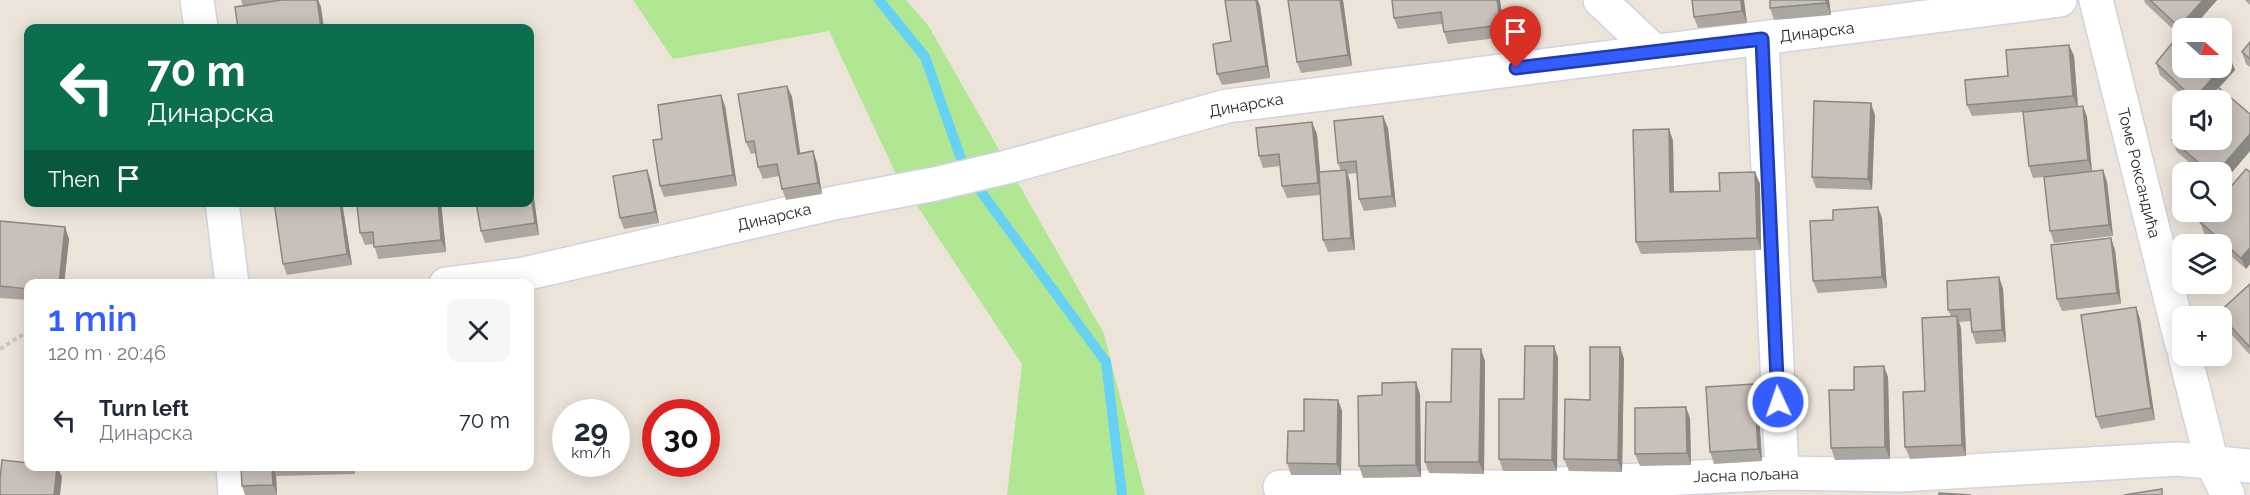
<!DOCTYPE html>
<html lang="en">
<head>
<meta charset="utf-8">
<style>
  body { margin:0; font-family:Raleway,sans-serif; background:#f6f6f7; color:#1f2937; height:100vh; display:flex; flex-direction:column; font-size:22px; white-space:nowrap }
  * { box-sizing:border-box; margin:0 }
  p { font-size:20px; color:#747a83 }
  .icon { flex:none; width:33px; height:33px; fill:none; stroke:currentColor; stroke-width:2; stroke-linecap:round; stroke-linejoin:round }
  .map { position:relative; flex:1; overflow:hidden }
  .side { position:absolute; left:24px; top:279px; width:510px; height:192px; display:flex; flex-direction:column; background:#fff; border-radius:12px; box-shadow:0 3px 15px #0003 }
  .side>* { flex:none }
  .banner { position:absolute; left:24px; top:24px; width:510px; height:183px; border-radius:12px; box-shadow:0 3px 15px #0003; background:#0b6e4f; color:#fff; overflow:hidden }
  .needle { width:39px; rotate:111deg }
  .tools { position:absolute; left:2172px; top:18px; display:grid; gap:12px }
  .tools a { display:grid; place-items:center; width:60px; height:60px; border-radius:12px; background:#fff; box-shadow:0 3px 15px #0003; font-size:30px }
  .speed { position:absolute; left:552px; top:399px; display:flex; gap:12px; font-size:30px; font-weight:700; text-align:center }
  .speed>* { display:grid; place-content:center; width:78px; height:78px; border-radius:50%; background:#fff; box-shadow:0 3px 15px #0003; line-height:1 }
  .speed small { font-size:15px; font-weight:400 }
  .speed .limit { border:9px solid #d22; background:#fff; color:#111 }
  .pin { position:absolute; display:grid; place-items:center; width:51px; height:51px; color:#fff; margin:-62px -26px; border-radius:50% 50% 50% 0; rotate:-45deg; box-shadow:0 0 6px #0007 }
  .pin .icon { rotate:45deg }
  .me { position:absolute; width:66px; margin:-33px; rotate:357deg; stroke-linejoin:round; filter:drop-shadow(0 0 4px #0008) }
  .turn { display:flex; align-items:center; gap:21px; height:126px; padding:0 24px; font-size:27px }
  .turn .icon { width:78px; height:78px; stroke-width:2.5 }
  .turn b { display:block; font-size:42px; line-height:51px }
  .then { display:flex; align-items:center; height:57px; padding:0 24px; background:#0003; gap:12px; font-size:22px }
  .round { display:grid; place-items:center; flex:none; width:63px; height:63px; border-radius:12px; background:#f6f6f7 }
  .head { display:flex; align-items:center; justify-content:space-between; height:102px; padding:0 24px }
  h1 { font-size:36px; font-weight:600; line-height:45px; color:#335dff }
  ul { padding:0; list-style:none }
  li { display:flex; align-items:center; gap:18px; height:78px; padding:0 24px }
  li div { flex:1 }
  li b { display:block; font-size:22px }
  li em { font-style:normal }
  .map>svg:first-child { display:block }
  .green { fill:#b1e693 }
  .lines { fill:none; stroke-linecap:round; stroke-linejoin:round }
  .stream { stroke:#67d1f4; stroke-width:10 }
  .minor-casing { stroke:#cfd3e3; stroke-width:36 }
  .path { stroke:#c7c7c7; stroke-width:4; stroke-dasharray:4.5 3; stroke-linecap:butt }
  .minor { stroke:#fff; stroke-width:33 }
  .wall { fill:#aba69f }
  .shaded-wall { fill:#8b8782 }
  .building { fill:#c7c1b9; stroke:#8b8782; stroke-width:1.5 }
  .route-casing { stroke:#213ca6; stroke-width:15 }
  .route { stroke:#335dff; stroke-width:10 }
  .labels { text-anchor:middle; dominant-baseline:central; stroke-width:6; stroke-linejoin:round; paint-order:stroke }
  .street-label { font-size:16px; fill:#292929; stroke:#fff }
</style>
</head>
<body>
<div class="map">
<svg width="2250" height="495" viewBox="0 0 2250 495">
  <rect width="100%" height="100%" fill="#ece4d9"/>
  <!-- green -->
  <path class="green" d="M633,0H906L928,25L1104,334L1145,495H1007L1022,364L896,174L829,31L673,59Z"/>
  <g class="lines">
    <!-- stream -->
    <path class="stream" d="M879,0L925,57L965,170L1106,362L1122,495"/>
    <!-- minor casing -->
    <g class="minor-casing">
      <g id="minor">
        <path d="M197,0L201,28"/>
        <path d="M1600,0L1653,50"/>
        <path d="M2096,0L2182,345"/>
        <path d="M1762,39L1782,473"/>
        <path d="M222,202L232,284"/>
        <path d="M446,284L524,274L834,203L935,184L1007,167L1227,106L2060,0"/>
        <path d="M2185,356L2212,463L2228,495"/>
        <path d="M233,466L235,495"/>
        <path d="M1280,487H1501L1782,473L1900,475L2177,459L2250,466"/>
      </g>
    </g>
    <!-- path -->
    <path class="path" d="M0,349L28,331"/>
    <!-- minor -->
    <use href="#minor" class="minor"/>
  </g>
  <!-- wall -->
  <g class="wall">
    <path d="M241,0H318L321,7L243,6Z"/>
    <path d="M1343,0L1352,66L1301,73L1297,62Z"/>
    <path d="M1500,0L1505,37L1448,44L1444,32L1442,24L1398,29L1394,18Z"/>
    <path d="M1692,0H1744L1747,23L1698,28L1694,17Z"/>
    <path d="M1829,0L1831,15L1774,20L1770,8Z"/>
    <path d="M2144,0H2217L2194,27L2230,58L2235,70L2219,88L2250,114V151L2222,184V172H2201L2177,152L2172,140L2222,100H2188L2160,75L2156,63L2179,35L2145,3Z"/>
    <path d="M2245,0H2250V5Z"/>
    <path d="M1260,6L1270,78L1222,85L1217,74L1231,41Z"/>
    <path d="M2250,42V67L2246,64L2242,52Z"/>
    <path d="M2069,45L2074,56L2078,106H2083L2087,117L2092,171L2103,170L2107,182L2113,236L2054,243L2050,231L2044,177L2033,178L2029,166L2025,112L1972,116L1967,105L2008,76Z"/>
    <path d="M787,86L792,97L800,153L813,151L817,163L822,194L786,200L782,189L779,176L763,179L758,167L756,153L751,154L746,142Z"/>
    <path d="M725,106L737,186L664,197L660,186L662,139Z"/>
    <path d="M1875,115L1872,190L1816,188L1812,177Z"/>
    <path d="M1388,128L1396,207L1364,211L1359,199L1357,173L1348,174L1350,182L1355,250L1328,252L1323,240L1320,195L1287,198L1282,186L1280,166L1263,168L1259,156L1317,134L1320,172L1341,171L1338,163Z"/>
    <path d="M1669,129L1673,141L1674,192L1720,191L1755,172L1760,184L1761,250L1641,254L1636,242Z"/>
    <path d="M530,169L539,235L485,243L481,231L530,202Z"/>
    <path d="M647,170L651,182L659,223L624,229L620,218Z"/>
    <path d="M2250,172V264L2246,269L2222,248V244H2217L2204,233L2200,222Z"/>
    <path d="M274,202H342L352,265L287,275L283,264Z"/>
    <path d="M441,202L446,252L378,259L374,244L365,245L360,233Z"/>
    <path d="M1882,218L1887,288L1818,293L1813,281L1833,220Z"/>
    <path d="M0,221L65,227L69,239L64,284H28V300L0,298Z"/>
    <path d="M2115,250L2121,304L2062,311L2057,299Z"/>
    <path d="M1999,277L2003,289L2006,342L1976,344L1972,332L1971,321L1959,322L1961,328L1966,456L1910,459L1905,447L1951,316L1948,310Z"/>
    <path d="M2250,284V355L2223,325L2222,316H2219L2218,313Z"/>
    <path d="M2136,307L2140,319L2155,420L2101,429L2096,417Z"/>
    <path d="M1554,346L1558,358L1557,471H1503L1499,459L1524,399Z"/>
    <path d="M1620,347L1624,359L1622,472L1569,471L1564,459L1590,400Z"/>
    <path d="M1485,361L1484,474L1429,473L1425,462L1451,402Z"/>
    <path d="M1888,377L1890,459L1835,460L1831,448L1854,390Z"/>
    <path d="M1754,384L1758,396L1762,461L1714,464L1710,452Z"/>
    <path d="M1420,394L1421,477L1363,478L1359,466Z"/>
    <path d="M1338,400L1342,411L1341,475H1291L1287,463L1304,431Z"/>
    <path d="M1690,418L1691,465L1640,466L1635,454Z"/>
    <path d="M241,466H355V474L276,476L277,495H245L242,486Z"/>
  </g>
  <!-- shaded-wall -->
  <g class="shaded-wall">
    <path d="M317,0H318L321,7L324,28H321Z"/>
    <path d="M1256,0H1258L1260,6L1270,78L1266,66Z"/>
    <path d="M1340,0H1343L1352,66L1348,55Z"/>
    <path d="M1497,0H1500L1505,37L1501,25Z"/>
    <path d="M1741,0H1744L1747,23L1742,11Z"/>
    <path d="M1826,0H1829L1831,15L1826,3Z"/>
    <path d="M2203,0H2217L2192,28H2182V37L2179,27Z"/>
    <path d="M2069,45L2074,56L2078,108L2073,96Z"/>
    <path d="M2230,58L2235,70L2207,100H2195L2194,99Z"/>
    <path d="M787,86L792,97L802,165L798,154Z"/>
    <path d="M721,95L725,106L737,186L733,175Z"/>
    <path d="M1871,103L1875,115L1872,190L1868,179Z"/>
    <path d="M2083,106L2087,117L2092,172L2088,160Z"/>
    <path d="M1383,116L1388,128L1396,207L1392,196Z"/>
    <path d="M1312,122L1317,134L1322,194L1318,183Z"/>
    <path d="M1669,129L1673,141L1674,204L1670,192Z"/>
    <path d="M2250,134V151L2222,184V172H2217Z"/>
    <path d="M813,151L817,163L822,194L818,183Z"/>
    <path d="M530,169L539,235L535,223L530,186Z"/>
    <path d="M647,170L651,182L659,223L655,212Z"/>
    <path d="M1346,170L1350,182L1355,250L1351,238Z"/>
    <path d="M2103,170L2107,182L2113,236L2109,225Z"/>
    <path d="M1755,172L1760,184L1761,250L1757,238Z"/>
    <path d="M340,202H342L352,265L347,254Z"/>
    <path d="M438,202H441L446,252L441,240Z"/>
    <path d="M1878,207L1882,218L1887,288L1882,277Z"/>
    <path d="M65,227L69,239L64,284H59Z"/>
    <path d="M2111,238L2115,250L2121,304L2117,293Z"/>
    <path d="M2250,248V264L2246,269L2241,258Z"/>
    <path d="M1999,277L2003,289L2006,342L2002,330Z"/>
    <path d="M2136,307L2140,319L2155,420L2151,408Z"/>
    <path d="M1957,316L1961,328L1966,456L1962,445Z"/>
    <path d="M1554,346L1558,358L1557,471L1552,460Z"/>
    <path d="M1620,347L1624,359L1622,472L1618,460Z"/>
    <path d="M1481,349L1485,361L1484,474L1479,462Z"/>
    <path d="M1884,366L1888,377L1890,459L1885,447Z"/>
    <path d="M1416,382L1420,394L1421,477L1416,465Z"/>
    <path d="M1754,384L1758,396L1762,461L1758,449Z"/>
    <path d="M1338,400L1342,411L1341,475L1337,464Z"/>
    <path d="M1686,407L1690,418L1691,465L1687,453Z"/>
    <path d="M57,466L62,477L60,495H54Z"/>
    <path d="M272,466L276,476L277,495L273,485Z"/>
  </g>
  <!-- building -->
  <g class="building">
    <path d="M282,0H317L321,28H238L235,7Z"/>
    <path d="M1225,0H1256L1266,66L1217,74L1213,44L1231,41Z"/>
    <path d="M1288,0H1340L1348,55L1297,62Z"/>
    <path d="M1392,0H1497L1501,25L1444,32L1441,12L1394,18Z"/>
    <path d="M1692,0H1741L1742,11L1694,17Z"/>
    <path d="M1770,0H1826V3L1770,8Z"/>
    <path d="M2150,0H2203L2179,27Z"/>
    <path d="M2189,23L2196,28H2184Z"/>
    <path d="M2182,31V68H2222V51L2230,58L2194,99L2156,63Z"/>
    <path d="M2250,42V59L2242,52Z"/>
    <path d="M2069,45L2073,96L1967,105L1965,80L2008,76L2006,50Z"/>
    <path d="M787,86L798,154L813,151L818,183L782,189L777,164L758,167L754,141L746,142L738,94Z"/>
    <path d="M2218,87L2250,114V134L2217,172H2210L2172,140L2182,128V140H2222V100H2207Z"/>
    <path d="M721,95L733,175L660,186L653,140L662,139L658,105Z"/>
    <path d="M1814,101L1871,103L1868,179L1812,177Z"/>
    <path d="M2083,106L2088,160L2029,166L2023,112Z"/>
    <path d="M1383,116L1392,196L1359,199L1356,161L1338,163L1334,121Z"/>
    <path d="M1312,122L1318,183L1282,186L1279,154L1259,156L1256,128Z"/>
    <path d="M1669,129L1670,192L1720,191L1719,173L1755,172L1757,238L1636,242L1633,130Z"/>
    <path d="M2246,169L2250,172V248L2241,258L2200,222L2209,212H2222V197Z"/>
    <path d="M647,170L655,212L620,218L613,176Z"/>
    <path d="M1346,170L1351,238L1323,240L1319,172Z"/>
    <path d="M2103,170L2109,225L2050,231L2044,177Z"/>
    <path d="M530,186L535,223L481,231L476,202H530Z"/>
    <path d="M274,202H340L347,254L283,264Z"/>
    <path d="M370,202H438L441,240L374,247L373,232L360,233L357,205L370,203Z"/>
    <path d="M1878,207L1882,277L1813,281L1810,221L1833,220V210Z"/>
    <path d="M0,221L65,227L59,284H28V289L0,286Z"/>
    <path d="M2111,238L2117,293L2057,299L2051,245Z"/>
    <path d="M1999,277L2002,330L1972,332L1970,309L1948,310L1947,281Z"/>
    <path d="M2250,284V347L2218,313Z"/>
    <path d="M2136,307L2151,408L2096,417L2081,315Z"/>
    <path d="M1957,316L1962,445L1905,447L1903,392L1925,391L1922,318Z"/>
    <path d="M1525,346H1554L1552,460L1499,459V399H1524Z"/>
    <path d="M1590,347H1620L1618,460L1564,459L1565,399L1590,400Z"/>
    <path d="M1452,349H1481L1479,462H1425L1426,402H1451Z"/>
    <path d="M1884,366L1885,447L1831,448L1829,390H1854V367Z"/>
    <path d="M1416,382V465L1359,466L1358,396L1382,395V383Z"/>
    <path d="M1754,384L1758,449L1710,452L1706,387Z"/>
    <path d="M1304,399L1338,400L1337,464L1287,463L1288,431H1304Z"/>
    <path d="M1686,407L1687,453L1635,454V408Z"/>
    <path d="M2,460L28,463V466H57L54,495H0V479Z"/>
    <path d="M241,466H272L273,485L242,486Z"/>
    <path d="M2162,489V495H2124Z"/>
    <path d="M1939,493L1971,495H1939Z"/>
  </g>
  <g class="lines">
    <!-- route casing -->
    <g class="route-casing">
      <path id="route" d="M1516,68L1762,39L1778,402"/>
    </g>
    <!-- route -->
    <use href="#route" class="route"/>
  </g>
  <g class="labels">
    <!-- street labels -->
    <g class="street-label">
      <text transform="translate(1817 32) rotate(-7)">Динарска</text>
      <text transform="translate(1246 105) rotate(-10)">Динарска</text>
      <text transform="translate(2139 173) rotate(76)">Томе Роксандића</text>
      <text transform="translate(774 217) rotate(-13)">Динарска</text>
      <text transform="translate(1746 475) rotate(-2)">Јасна пољана</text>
    </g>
  </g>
</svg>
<div class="tools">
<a><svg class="needle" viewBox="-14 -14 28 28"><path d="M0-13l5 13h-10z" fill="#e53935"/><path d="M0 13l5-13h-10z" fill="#747a83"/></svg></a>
<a><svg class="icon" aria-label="sound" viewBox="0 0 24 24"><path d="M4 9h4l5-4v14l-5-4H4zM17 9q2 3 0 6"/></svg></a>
<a><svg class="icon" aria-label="search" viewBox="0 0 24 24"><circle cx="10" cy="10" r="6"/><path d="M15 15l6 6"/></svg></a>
<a><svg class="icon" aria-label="layers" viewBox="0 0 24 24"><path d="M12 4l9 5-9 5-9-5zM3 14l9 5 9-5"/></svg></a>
<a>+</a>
</div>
<div class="speed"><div>29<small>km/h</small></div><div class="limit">30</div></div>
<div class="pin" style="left:1516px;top:68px;background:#d93025"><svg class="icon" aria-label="arrive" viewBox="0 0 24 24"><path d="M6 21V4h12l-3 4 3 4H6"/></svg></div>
<svg class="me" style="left:1778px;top:402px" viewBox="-20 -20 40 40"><circle r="17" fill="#335dff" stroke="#fff" stroke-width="3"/><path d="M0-11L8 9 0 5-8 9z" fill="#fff"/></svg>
<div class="banner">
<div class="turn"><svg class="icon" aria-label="left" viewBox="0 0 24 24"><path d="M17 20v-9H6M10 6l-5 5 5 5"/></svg><div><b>70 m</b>Динарска</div></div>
<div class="then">Then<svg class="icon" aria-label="arrive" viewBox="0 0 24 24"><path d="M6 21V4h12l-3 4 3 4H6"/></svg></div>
</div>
<section class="side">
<div class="head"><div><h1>1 min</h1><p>120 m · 20:46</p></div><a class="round"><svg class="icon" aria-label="close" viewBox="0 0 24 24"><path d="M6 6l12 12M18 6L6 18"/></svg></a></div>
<ul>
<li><svg class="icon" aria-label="left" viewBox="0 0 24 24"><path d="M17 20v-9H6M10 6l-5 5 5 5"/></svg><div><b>Turn left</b><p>Динарска</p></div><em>70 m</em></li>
</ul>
</section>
</div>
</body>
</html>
